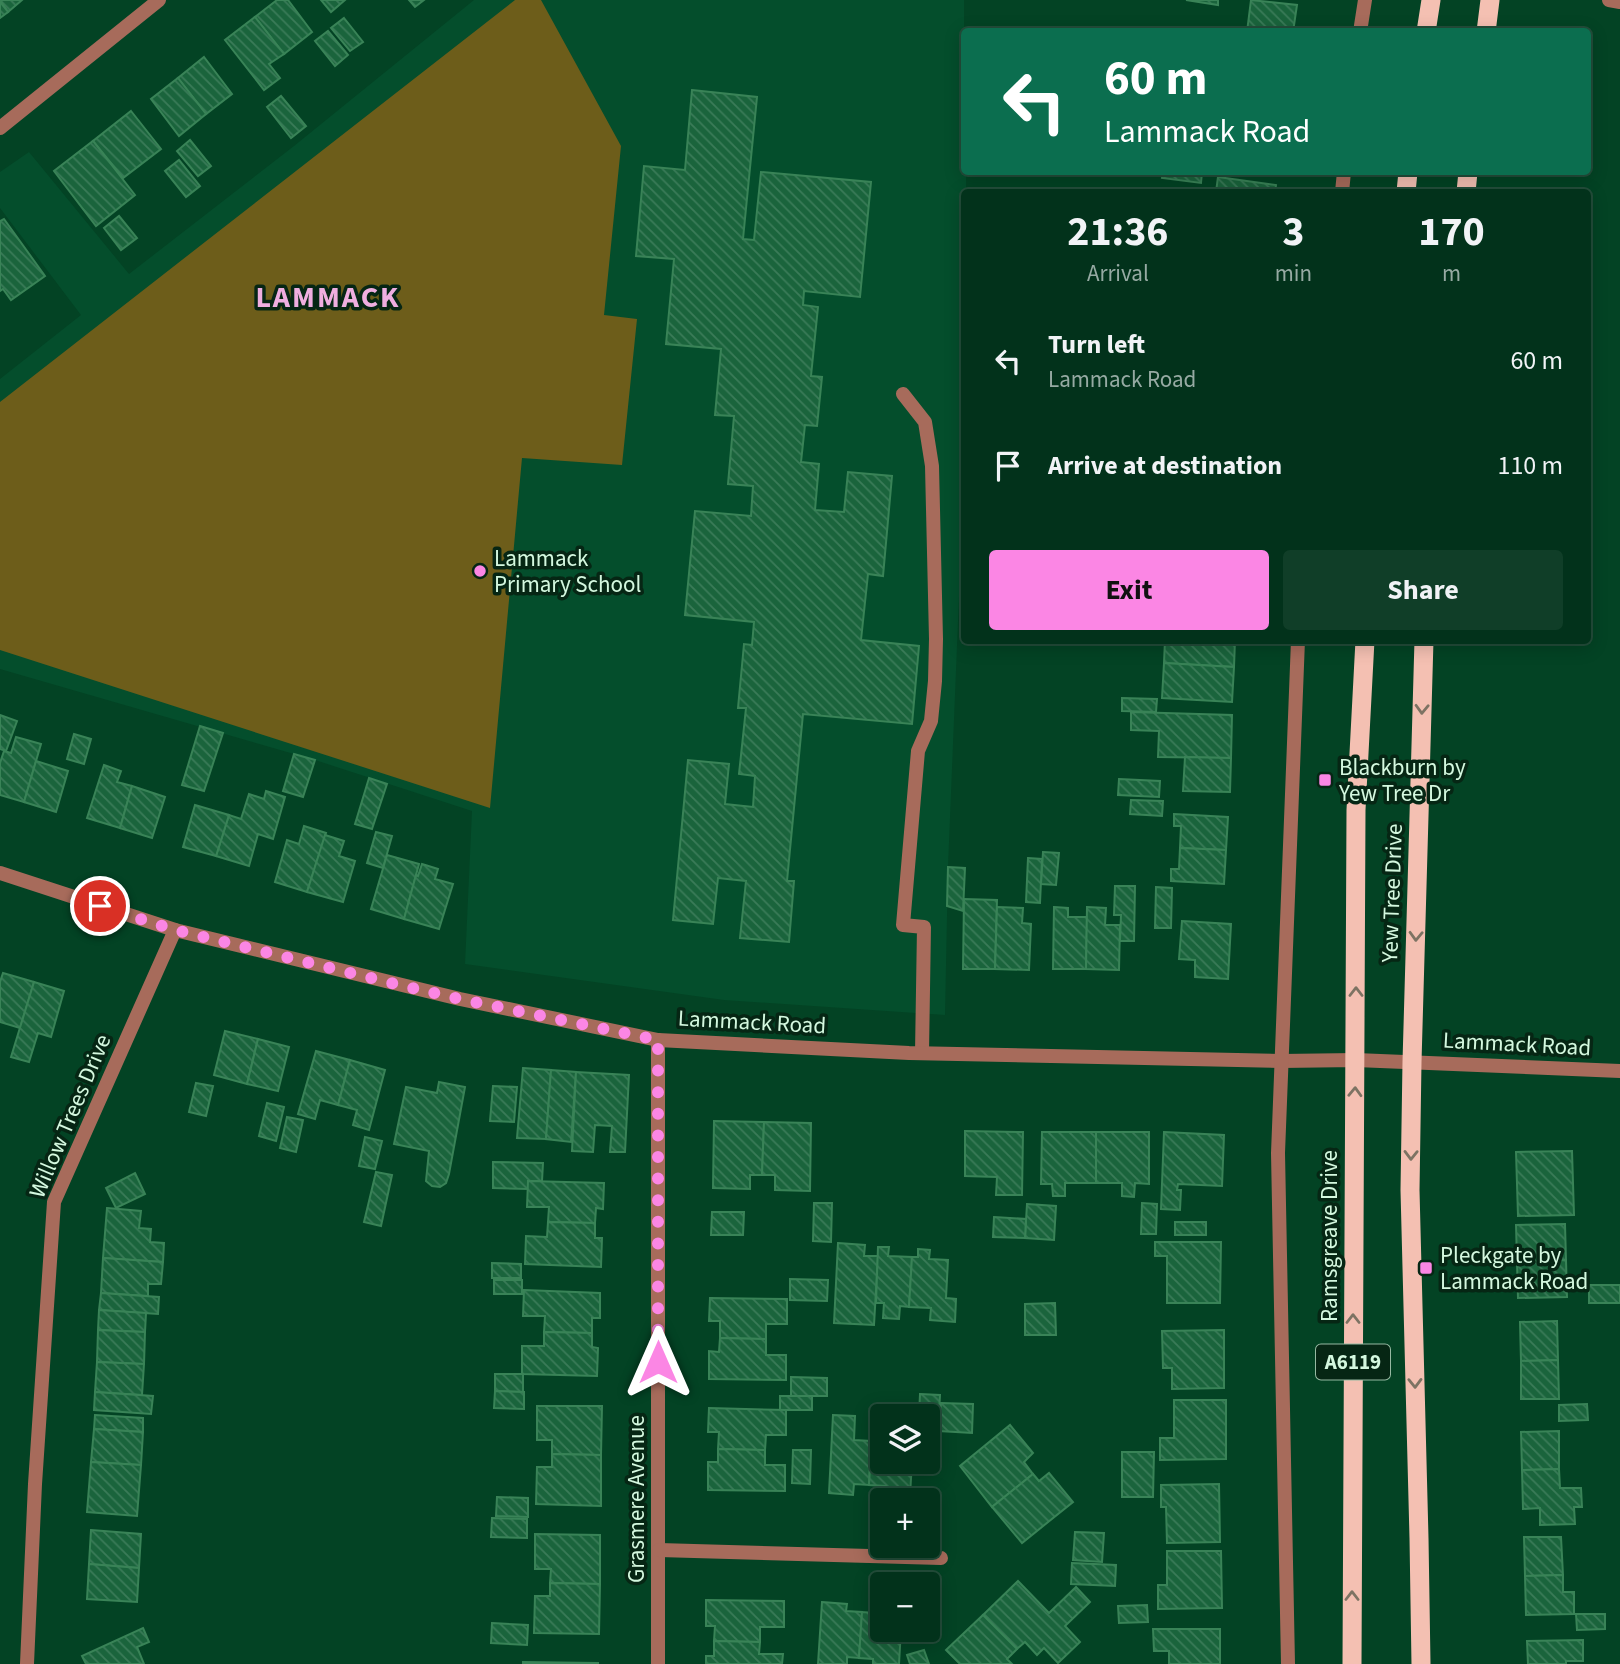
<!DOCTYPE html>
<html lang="en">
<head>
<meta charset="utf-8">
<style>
  body { margin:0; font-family:"Source Sans 3",sans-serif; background:#103e28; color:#f1f3f6; height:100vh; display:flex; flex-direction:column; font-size:26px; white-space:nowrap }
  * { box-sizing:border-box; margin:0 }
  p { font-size:23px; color:#96aaa3 }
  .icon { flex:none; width:38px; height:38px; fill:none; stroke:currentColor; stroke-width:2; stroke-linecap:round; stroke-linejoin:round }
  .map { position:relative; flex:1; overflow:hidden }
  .panel { position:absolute; left:961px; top:189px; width:630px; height:455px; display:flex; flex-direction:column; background:#02321b; border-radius:7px; box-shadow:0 4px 18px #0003,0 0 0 2px #234d3a }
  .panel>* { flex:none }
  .banner { position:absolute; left:961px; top:28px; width:630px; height:147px; border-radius:7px; box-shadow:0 4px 18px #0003,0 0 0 2px #234d3a; background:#0b6e4f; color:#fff; overflow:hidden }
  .fabs { position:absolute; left:870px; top:1404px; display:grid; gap:14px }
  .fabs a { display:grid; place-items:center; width:70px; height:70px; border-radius:7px; background:#02321b; box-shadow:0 4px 18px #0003,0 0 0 2px #234d3a; font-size:35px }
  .pin { position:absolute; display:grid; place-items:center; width:60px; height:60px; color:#fff; margin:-30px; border:4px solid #fff; border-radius:50%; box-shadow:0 2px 7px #0007 }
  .me { position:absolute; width:77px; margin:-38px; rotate:0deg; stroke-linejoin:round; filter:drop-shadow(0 0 5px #0008) }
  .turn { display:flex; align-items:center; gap:24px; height:147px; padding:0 28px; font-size:32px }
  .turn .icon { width:91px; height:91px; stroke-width:2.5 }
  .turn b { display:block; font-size:49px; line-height:60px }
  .eta { display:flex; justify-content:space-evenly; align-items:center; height:119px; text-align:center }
  .eta b { font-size:42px; font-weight:700; line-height:49px }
  .primary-button { display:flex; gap:14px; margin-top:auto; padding:14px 28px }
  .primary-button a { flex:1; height:80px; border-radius:7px; background:#fb86e4; color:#111; font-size:28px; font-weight:700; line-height:80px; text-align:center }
  .primary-button a+a { background:#103e28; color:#f1f3f6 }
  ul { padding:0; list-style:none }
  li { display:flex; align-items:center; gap:21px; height:105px; padding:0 28px }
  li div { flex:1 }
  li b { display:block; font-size:26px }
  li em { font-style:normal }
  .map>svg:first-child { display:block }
  .built { fill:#044e2c }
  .green { fill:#6d5d1a }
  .building { fill:url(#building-back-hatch); stroke:#398357; stroke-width:2 }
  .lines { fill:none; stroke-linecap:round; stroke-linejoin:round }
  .service { stroke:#a76b5b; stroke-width:14 }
  .minor { stroke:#a76b5b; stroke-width:14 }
  .trunk { stroke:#f4c0b2; stroke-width:19 }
  .oneway { stroke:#7d7363 }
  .route { stroke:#fb86e4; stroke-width:12; stroke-dasharray:0 21.6 }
  .poi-dot { fill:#fb86e4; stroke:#062614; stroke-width:2.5 }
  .labels { text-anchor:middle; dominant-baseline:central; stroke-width:7; stroke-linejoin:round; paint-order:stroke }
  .shield { fill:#062614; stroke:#96b9a2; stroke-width:2 }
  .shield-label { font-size:21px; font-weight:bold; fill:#d4f8df }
  .poi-label { font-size:23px; fill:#d4f8df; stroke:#062614; text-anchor:start }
  .street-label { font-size:23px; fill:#d4f8df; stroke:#062614 }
  .district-label { font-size:30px; font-weight:bold; letter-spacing:2px; fill:#efaee0; stroke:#062614 }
</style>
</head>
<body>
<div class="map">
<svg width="1620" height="1664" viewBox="0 0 1620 1664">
  <defs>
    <pattern id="building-back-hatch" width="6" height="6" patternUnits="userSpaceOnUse" patternTransform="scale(1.75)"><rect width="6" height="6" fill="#1a643c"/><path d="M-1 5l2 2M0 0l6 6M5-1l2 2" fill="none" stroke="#3a7b58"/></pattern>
  </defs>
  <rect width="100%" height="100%" fill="#034324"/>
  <!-- built -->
  <path class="built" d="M474,0H964V172H966V192H964V474L948,867L945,1015L724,1000L465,964L472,811L315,760L0,669V379L81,315L0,208V172L29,152L129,274L294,146Z"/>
  <!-- green -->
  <path class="green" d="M515,0H541L621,146L604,315L637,319L622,465L522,458L490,808L0,650V402Z"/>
  <!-- building -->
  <g class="building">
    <path d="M0,0H22L8,12Z"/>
    <path d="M277,0H288L312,32L284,54L255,17Z"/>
    <path d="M321,0H345L331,12Z"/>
    <path d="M409,0H424L415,7Z"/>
    <path d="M1186,0H1218V5Z"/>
    <path d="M1251,0L1297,5L1293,32H1247Z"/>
    <path d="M0,2L8,12L0,18Z"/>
    <path d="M255,17L284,54L269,64L280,78L264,90L225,40Z"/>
    <path d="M344,18L363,42L350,51L331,28Z"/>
    <path d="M328,31L348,55L335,66L315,41Z"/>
    <path d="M204,57L232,94L206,114L178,78Z"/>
    <path d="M178,78L206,114L179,136L151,99Z"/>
    <path d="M692,90L757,97L743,239L754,240L761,172L871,182L860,297L804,291L803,305L818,307L811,376L822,377L817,426L805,425L801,462L819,464L815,510L844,512L848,472L892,476L883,576L868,574L861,640L919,646L912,724L803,714L787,881H794L789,942L740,938L746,881L718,878L713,924L673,920L688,760L729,764L725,804L753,807L755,776L739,774L746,708H738L744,644L752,645L754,622L685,615L695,511L751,516L753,486L728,484L734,416L715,415L721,349L666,344L674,259L636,256L644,166L685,170Z"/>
    <path d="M281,96L306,126L291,138L267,107Z"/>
    <path d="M131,111L161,149L123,178L93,141Z"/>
    <path d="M190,140L211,166L198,176L177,151Z"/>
    <path d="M93,141L135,195L96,226L54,171Z"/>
    <path d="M179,160L200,186L186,197L165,171Z"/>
    <path d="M1163,172H1202L1201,183L1162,178Z"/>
    <path d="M1218,177L1276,185L1275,192H1216Z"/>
    <path d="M119,216L137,238L121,250L104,228Z"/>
    <path d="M4,219L45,276L11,300L3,289L0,291V221Z"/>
    <path d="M1165,640H1235L1234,667L1164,663Z"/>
    <path d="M1164,663L1234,667L1232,702L1162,698Z"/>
    <path d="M1122,698L1157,699L1156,712L1122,711Z"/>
    <path d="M1131,712L1232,715L1231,758L1158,757L1159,731L1131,730Z"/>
    <path d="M0,715L17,721L6,751L0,749Z"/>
    <path d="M200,726L223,733L204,791L182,785Z"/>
    <path d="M74,734L91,739L84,764L67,759Z"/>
    <path d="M16,737L41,744L24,802L0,795V763L4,751L11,753Z"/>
    <path d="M294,754L315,760L303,797L283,791Z"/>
    <path d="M1185,757L1231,758L1230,792L1183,791Z"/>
    <path d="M36,761L68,771L56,812L24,802Z"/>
    <path d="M104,765L121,771L117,782L132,786L120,828L87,818Z"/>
    <path d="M369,778L387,784L372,829L355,824Z"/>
    <path d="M1119,779L1160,781L1159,797L1118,795Z"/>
    <path d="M132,786L165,797L152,838L120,828Z"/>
    <path d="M266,791L285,797L273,839L258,834L249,866L216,856L229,815L241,819L249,794L264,799Z"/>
    <path d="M1131,800L1163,801L1162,816L1130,814Z"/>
    <path d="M195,805L229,815L216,856L183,847Z"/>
    <path d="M1174,814L1228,817L1226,850L1180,848L1181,826H1174Z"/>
    <path d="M304,826L326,833L307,892L275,882L287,840L299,844Z"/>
    <path d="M376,832L392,836L383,868L367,863Z"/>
    <path d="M325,835L344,841L339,856L355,861L343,902L307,892Z"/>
    <path d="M1180,848L1226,850L1224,884L1171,881V869H1179Z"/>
    <path d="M1043,852L1059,853L1056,885L1041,884Z"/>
    <path d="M387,855L419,864L404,919L371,909Z"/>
    <path d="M1028,858L1042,859L1040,903L1026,902Z"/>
    <path d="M422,864L438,869L435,879L453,884L439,929L404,919L416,875L418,876Z"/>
    <path d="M948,867L965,868L963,911L947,906Z"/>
    <path d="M1115,886H1135L1134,941H1120L1121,915H1114Z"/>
    <path d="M1156,887L1172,888L1171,928H1155Z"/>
    <path d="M964,899L997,900L995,969H963Z"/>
    <path d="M997,907L1023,908L1022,923L1031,924L1029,970L995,969Z"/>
    <path d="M1054,907L1068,908V917H1087L1086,969H1053Z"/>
    <path d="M1087,907L1106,908L1105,925H1120L1119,970L1086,969Z"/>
    <path d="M1182,921L1231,924L1228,979L1195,977V960L1179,959Z"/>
    <path d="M3,973L34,982L20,1028L0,1022V982Z"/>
    <path d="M34,982L64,991L51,1037L38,1033L29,1062L11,1057Z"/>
    <path d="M225,1031L258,1039L247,1084L214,1075Z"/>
    <path d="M258,1039L289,1047L278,1091L247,1084Z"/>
    <path d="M316,1051L350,1060L338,1105L320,1100L315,1119L298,1114Z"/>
    <path d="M350,1060L385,1070L369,1130L353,1125L357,1110L338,1105Z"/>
    <path d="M523,1068L551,1070L546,1139L517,1138Z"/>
    <path d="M551,1070L576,1072L571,1142L546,1139Z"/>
    <path d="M576,1072L629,1075L625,1152H610L612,1126L595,1125L593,1152L572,1151Z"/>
    <path d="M439,1082L465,1087L449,1174L446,1183L440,1187L432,1186L426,1181L429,1151L394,1144L406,1087L437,1093Z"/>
    <path d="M196,1083L213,1086L206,1116L189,1112Z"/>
    <path d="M493,1086L517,1087L514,1122L490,1121Z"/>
    <path d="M267,1103L284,1107L276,1141L259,1136Z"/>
    <path d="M287,1117L303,1120L296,1152L280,1148Z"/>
    <path d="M714,1121L764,1122L762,1175H750V1189L713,1188Z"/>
    <path d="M764,1122L811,1123L810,1191L775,1190V1175H762Z"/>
    <path d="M965,1131L1023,1132L1022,1195H996L997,1177L965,1176Z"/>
    <path d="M1042,1132H1096V1183H1065V1196H1053L1052,1184H1041Z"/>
    <path d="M1096,1132H1149V1184L1135,1183L1134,1197L1122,1196V1183H1096Z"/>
    <path d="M1164,1132L1224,1135L1222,1186L1178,1184L1177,1190H1181L1180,1210L1161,1209Z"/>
    <path d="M365,1137L382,1141L375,1169L359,1166Z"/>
    <path d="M1572,1151L1574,1215L1518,1216L1516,1152Z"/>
    <path d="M493,1162L543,1163L542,1181H528V1189L493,1188Z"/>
    <path d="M376,1172L392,1175L381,1226L364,1222Z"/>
    <path d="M135,1173L145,1194L116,1208L106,1188Z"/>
    <path d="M528,1181L604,1183L603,1209L596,1208L595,1223L548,1222L549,1207H527Z"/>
    <path d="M814,1203H832L831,1242L813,1241Z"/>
    <path d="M1142,1203L1157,1204L1156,1234H1141Z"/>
    <path d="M1027,1204L1056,1206L1054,1240L1025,1238Z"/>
    <path d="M107,1208L141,1211L139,1228L151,1229L150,1242L164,1243L163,1262L103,1258Z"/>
    <path d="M712,1212H744L743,1235H711Z"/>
    <path d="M994,1217L1026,1219L1025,1238L993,1237Z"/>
    <path d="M548,1222L595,1223V1238H602L601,1267L525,1264L526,1236L547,1237Z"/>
    <rect x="1175" y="1222" width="31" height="13"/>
    <path d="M1565,1224L1566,1260L1517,1262L1516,1225Z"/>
    <path d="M1155,1242H1221L1220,1303H1167V1256H1155Z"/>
    <path d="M838,1243L865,1245L864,1256H878L874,1325L834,1323Z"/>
    <path d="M878,1247H889L888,1256L912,1257L909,1307L900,1306L899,1319L883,1318L884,1303H876Z"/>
    <path d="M918,1249L930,1250L929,1259L948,1260L946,1298L956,1299L955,1322L930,1320L931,1308L909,1307L912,1257H918Z"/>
    <path d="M103,1258L163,1262L161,1284H148V1296L101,1293Z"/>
    <path d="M1566,1260L1567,1297L1518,1298L1517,1262Z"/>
    <path d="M492,1263L521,1264V1278H492Z"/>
    <path d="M790,1279L828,1280L827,1301L790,1300Z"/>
    <rect x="494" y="1280" width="28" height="14"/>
    <rect x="1589" y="1285" width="31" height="18"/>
    <path d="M524,1290L600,1293V1318H592V1333L544,1332L545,1316H523Z"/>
    <path d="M101,1293L159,1297L158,1314L99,1310Z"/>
    <path d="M710,1298L787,1299V1324H766V1339L720,1338V1321H709Z"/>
    <path d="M1055,1303L1056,1335H1025V1304Z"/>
    <path d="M99,1310L146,1313L145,1332L98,1330Z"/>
    <path d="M1557,1321L1558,1360L1521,1361L1520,1322Z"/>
    <path d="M98,1330L145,1332L144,1364L97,1362Z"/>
    <path d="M1224,1330V1388L1172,1389V1368H1163L1162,1331Z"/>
    <path d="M544,1332L592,1333V1347L598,1348L597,1376L522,1374V1346H544Z"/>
    <path d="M720,1338L766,1339V1355H786V1380L709,1379V1351L719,1352Z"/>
    <path d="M1558,1360L1559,1399H1521V1361Z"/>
    <path d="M97,1362L144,1364L142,1395L95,1392Z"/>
    <path d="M495,1374H523V1392L495,1391Z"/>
    <path d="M791,1377L827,1378V1396H791Z"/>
    <path d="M495,1391L524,1392V1409L494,1408Z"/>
    <path d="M95,1392L153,1396L151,1414L94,1410Z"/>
    <path d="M920,1394L940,1395L938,1432H928V1416H919Z"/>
    <rect x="780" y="1396" width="32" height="14"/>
    <path d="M1174,1400H1226V1459L1160,1460V1438H1174Z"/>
    <path d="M941,1403L973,1404L972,1433L939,1431Z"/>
    <path d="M1587,1404L1588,1420L1559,1421V1405Z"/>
    <path d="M537,1406H602L601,1455L552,1454V1440H537Z"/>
    <path d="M709,1408L786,1410V1435H766L765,1450L718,1449L719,1432H708Z"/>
    <path d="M95,1415L143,1418V1432L94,1429Z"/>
    <path d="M833,1415L855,1416L854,1440L871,1441L869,1485L854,1484L853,1495L829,1493Z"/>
    <path d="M873,1417H882V1461H912L910,1496L885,1495L886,1486L869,1485Z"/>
    <path d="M1010,1425L1033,1453L1024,1462L1033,1474L992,1507L960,1466Z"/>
    <path d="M94,1429L143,1432L141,1465L91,1462Z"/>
    <path d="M1559,1431V1469L1522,1470L1521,1432Z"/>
    <path d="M718,1449L765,1450V1465H785V1491L708,1490V1462H718Z"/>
    <path d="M793,1450H811L810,1484L792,1483Z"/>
    <path d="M1122,1452H1154L1153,1497H1122Z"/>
    <path d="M552,1454L601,1455V1506L536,1504L537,1467H552Z"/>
    <path d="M91,1462L141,1465L137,1516L87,1512Z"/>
    <path d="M1559,1469L1560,1488H1581L1582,1507H1574L1575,1524L1540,1525V1508L1523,1509L1522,1470Z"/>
    <path d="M1049,1473L1073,1502L1022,1543L992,1507L1033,1474L1039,1481Z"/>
    <path d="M1219,1484L1220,1542L1167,1543L1166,1507H1161V1485Z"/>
    <path d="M497,1497L528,1498V1517L496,1516Z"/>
    <path d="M492,1518L527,1519V1538L491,1537Z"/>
    <path d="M91,1530L141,1534L139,1568L89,1564Z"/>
    <path d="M1075,1532L1104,1533L1102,1562L1073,1560Z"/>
    <path d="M535,1534L600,1535V1584L550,1583L551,1569H535Z"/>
    <path d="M1524,1537H1561L1563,1575L1525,1576Z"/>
    <path d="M1167,1551H1221L1222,1608L1158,1609V1585H1167Z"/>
    <path d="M1072,1563L1116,1565L1115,1586L1071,1584Z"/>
    <path d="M89,1564L139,1568L137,1602L87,1599Z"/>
    <path d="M1563,1575V1592H1574V1614L1526,1615L1525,1576Z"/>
    <path d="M1018,1581L1049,1613L1076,1587L1090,1602L1065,1626L1080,1642L1058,1663L1044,1648L1037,1655L1025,1642L1017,1649L983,1615Z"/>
    <path d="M550,1583L600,1584L599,1634L534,1633L535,1596H550Z"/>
    <path d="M706,1600L784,1601V1627H760V1642L714,1641L715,1626H706Z"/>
    <path d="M822,1602L847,1604L846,1611L862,1612L859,1658L847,1657V1664H818Z"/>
    <path d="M877,1604L882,1605V1629H901L899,1664H873V1659L859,1658L862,1612L876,1613Z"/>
    <path d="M1147,1605L1148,1622L1119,1623L1118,1606Z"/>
    <path d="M1576,1614H1605V1629L1577,1630Z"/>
    <path d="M983,1615L1017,1649L1007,1659L1012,1664H960L946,1650Z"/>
    <path d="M492,1623L528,1625L527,1645L491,1643Z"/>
    <path d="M143,1628L149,1642L137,1647L144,1664H86L82,1656Z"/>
    <path d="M1153,1629H1220V1664H1169V1651H1154Z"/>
    <path d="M1583,1640V1661H1566V1664H1528L1527,1641Z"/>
    <path d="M714,1641L760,1642L759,1654H783L782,1664H706V1656H714Z"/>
    <path d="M924,1650L929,1664H910L907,1655Z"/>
    <path d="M523,1662L598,1663V1664H523Z"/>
  </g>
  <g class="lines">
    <!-- service -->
    <path class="service" d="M903,394L925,422L932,466L936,639L935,681L931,721L918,751L903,925L924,927L922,1053"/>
    <!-- minor -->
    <g class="minor">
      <path d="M1609,0L1620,2"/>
      <path d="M1360,32L1365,0"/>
      <path d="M0,128L159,0"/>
      <path d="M1342,192L1344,172"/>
      <path d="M0,873L175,930L460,999L658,1040L909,1053L1281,1061L1356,1060L1620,1071"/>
      <path d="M658,1040V1664"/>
      <path d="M659,1550L941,1558"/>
      <path d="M27,1664L35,1484L54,1202L175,930"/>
      <path d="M1288,1664L1278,1153L1298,640"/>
    </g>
    <!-- trunk -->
    <g class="trunk">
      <path d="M1426,32L1431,0"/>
      <path d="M1486,32L1490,0"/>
      <path d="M1406,192L1408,172"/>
      <path d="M1466,192L1468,172"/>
      <path d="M1352,1664L1356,810L1365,640"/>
      <path d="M1421,1664L1419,1538L1410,1190L1412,1062L1424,640"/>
    </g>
  </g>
  <!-- one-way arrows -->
  <defs><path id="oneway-chevron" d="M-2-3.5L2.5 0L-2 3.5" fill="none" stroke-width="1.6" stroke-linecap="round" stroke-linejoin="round" transform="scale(1.75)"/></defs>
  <g class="oneway">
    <use href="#oneway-chevron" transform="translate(1422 709) rotate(92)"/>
    <use href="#oneway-chevron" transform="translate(1416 936) rotate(92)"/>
    <use href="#oneway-chevron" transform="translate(1356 992) rotate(-90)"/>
    <use href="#oneway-chevron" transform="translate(1355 1092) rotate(-88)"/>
    <use href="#oneway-chevron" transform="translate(1411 1155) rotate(91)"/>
    <use href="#oneway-chevron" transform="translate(1353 1319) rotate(-90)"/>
    <use href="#oneway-chevron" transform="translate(1415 1383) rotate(89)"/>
    <use href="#oneway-chevron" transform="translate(1352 1596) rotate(-90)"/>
  </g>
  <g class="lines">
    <!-- route -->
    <path class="route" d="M100,906L175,930L408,987L460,999L658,1040V1362"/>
  </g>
  <!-- markers -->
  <g class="poi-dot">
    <circle cx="480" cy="571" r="7"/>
    <rect x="1318" y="773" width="14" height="14" rx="3.5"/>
    <rect x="1419" y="1261" width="14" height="14" rx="3.5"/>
  </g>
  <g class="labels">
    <!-- shield labels -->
    <rect class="shield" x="1316" y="1344.5" width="74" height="35" rx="5"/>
    <g class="shield-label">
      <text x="1353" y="1362">A6119</text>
    </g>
    <!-- poi labels -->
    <g class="poi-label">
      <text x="494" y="558">Lammack<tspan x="494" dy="26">Primary School</tspan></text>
      <text x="1339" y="767">Blackburn by<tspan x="1339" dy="26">Yew Tree Dr</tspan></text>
      <text x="1440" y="1255">Pleckgate by<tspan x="1440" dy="26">Lammack Road</tspan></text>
    </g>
    <!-- street labels -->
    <g class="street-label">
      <text transform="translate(1392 893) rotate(-88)">Yew Tree Drive</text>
      <text transform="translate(752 1022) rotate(3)">Lammack Road</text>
      <text transform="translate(1517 1044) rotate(3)">Lammack Road</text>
      <text transform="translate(70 1116) rotate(-67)">Willow Trees Drive</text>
      <text transform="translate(1329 1236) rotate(-90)">Ramsgreave Drive</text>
      <text transform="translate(636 1499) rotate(-90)">Grasmere Avenue</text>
    </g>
    <!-- district labels -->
    <g class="district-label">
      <text x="328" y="297">LAMMACK</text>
    </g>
  </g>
</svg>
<div class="fabs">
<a><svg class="icon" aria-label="layers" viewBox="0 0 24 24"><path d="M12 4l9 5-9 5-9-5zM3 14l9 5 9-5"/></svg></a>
<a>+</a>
<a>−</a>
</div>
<div class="pin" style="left:100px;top:906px;background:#d93025"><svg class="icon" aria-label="arrive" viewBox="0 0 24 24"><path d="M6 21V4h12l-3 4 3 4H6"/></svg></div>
<svg class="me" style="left:658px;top:1362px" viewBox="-20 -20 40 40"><path d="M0-17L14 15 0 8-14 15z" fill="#fb86e4" stroke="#fff" stroke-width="4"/></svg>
<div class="banner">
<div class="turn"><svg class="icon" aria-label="left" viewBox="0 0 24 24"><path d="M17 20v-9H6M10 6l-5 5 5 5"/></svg><div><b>60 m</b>Lammack Road</div></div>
</div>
<section class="panel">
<div class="eta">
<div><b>21:36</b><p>Arrival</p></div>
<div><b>3</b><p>min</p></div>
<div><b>170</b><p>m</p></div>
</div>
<ul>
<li><svg class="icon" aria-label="left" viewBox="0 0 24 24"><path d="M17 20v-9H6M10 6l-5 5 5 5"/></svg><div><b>Turn left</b><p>Lammack Road</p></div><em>60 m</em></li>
<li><svg class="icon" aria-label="arrive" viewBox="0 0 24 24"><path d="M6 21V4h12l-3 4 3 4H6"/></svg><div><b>Arrive at destination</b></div><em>110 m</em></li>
</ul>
<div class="primary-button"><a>Exit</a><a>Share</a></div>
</section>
</div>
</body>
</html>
